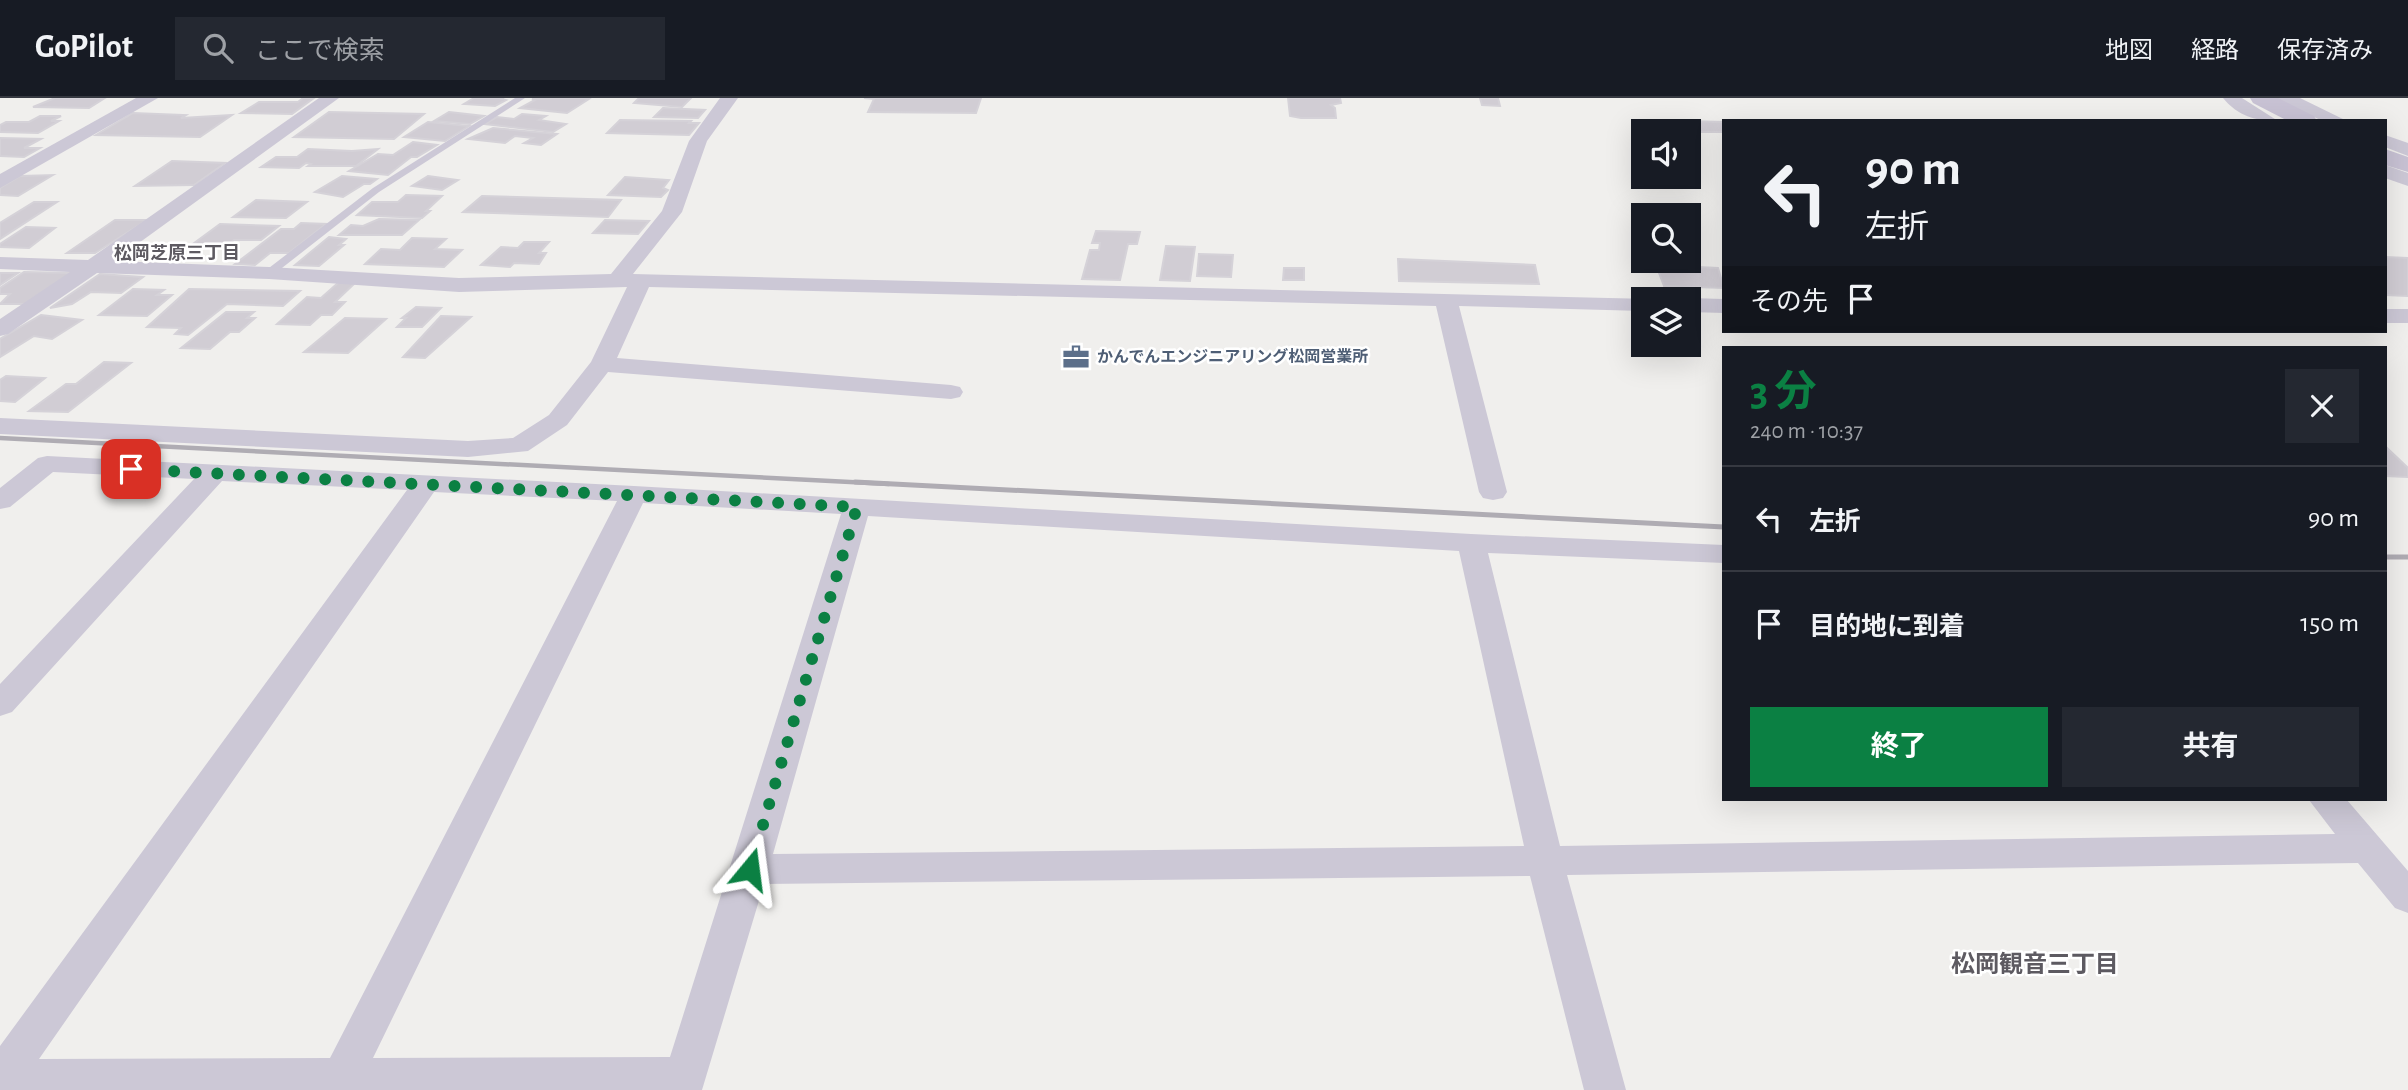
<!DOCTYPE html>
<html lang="ja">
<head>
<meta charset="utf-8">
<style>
  body { margin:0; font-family:"Alegreya Sans","Noto Sans JP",sans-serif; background:#242831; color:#f1f3f6; height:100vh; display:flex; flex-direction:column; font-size:26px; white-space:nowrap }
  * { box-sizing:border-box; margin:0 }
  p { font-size:23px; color:#9ea1a6 }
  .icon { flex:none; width:38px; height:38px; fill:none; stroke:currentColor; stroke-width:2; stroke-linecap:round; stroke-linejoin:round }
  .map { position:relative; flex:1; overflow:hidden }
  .panel { position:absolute; left:1722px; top:248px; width:665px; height:455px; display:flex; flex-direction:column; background:#171b24; border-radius:0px; box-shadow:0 7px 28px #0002 }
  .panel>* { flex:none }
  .hud { position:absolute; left:1722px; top:21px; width:665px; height:214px; border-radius:0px; box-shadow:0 7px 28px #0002; background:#171b24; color:#f1f3f6; overflow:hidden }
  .fabs { position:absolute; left:1631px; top:21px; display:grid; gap:14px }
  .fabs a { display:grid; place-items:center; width:70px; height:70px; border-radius:0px; background:#171b24; box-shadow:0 7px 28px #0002; font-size:35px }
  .pin { position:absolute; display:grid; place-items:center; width:60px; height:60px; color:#fff; margin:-30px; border-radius:14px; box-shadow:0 4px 10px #0006 }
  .me { position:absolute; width:77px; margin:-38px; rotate:16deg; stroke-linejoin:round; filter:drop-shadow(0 0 5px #0008) }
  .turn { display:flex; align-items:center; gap:24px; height:147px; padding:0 28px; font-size:32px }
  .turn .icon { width:91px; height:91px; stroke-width:2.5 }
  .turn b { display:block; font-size:49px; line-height:60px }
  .then { display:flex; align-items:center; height:66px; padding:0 28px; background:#0003; gap:14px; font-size:26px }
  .round { display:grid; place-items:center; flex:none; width:74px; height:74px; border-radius:0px; background:#242831 }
  .head { display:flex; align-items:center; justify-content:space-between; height:119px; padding:0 28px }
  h1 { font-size:42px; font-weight:700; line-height:52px; color:#0b8043 }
  .primary-button { display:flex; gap:14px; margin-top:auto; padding:14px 28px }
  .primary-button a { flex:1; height:80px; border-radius:0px; background:#0b8043; color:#fff; font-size:28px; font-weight:700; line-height:80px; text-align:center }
  .primary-button a+a { background:#242831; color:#f1f3f6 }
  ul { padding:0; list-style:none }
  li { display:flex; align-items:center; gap:21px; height:105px; padding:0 28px; border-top:2px solid #363941 }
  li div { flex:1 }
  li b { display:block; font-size:26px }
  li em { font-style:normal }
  header { display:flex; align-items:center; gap:42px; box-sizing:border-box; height:98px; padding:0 35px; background:#171b24; border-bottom:2px solid #363941 }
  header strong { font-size:33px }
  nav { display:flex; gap:38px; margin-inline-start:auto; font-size:24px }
  .search { width:490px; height:63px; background:#242831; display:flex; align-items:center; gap:18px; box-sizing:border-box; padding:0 24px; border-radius:0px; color:#9ea1a6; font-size:26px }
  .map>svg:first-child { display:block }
  .building { fill:#d1cdd4; stroke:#d5d2d8; stroke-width:2 }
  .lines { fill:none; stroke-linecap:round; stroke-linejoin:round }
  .service { fill:#ccc8d6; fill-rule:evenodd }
  .minor { fill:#ccc8d6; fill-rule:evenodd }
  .secondary { fill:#c8c2d4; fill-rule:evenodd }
  .rail-far1 { stroke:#afacb3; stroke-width:4.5 }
  .rail { stroke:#afacb3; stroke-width:5 }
  .route { stroke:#0b8043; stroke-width:12; stroke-dasharray:0 21.6 }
  .labels { text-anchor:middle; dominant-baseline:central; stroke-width:5; stroke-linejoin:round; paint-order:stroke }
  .far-service-label { font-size:16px; font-weight:bold; fill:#4e5e75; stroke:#fff; text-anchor:start }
  .far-neighbourhood-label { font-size:18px; font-weight:bold; fill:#5d5a61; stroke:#fff }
  .near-neighbourhood-label { font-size:24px; font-weight:bold; fill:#5d5a61; stroke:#fff }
</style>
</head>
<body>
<header>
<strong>GoPilot</strong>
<div class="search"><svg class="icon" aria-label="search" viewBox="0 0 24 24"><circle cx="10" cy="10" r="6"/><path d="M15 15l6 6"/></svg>ここで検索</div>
<nav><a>地図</a><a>経路</a><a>保存済み</a></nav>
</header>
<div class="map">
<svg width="2408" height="992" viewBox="0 0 2408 992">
  <rect width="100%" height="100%" fill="#f0efed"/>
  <!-- building -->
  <g class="building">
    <path d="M105,0L89,10L33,9L55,0Z"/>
    <path d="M303,0H314L292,16L241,15L259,4H298Z"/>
    <path d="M474,0H504L502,1L506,2L495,8L464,6Z"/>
    <path d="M639,0H691L682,9L634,5Z"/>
    <path d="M864,0H981L976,15L868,14L874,1Z"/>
    <path d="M1288,0H1340L1341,5L1331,7L1335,10L1336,20H1301L1290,18Z"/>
    <path d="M1480,0H1498L1500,8L1482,7Z"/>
    <path d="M532,1L581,0L589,1L567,15L520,10L535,2Z"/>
    <path d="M663,10L705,12L698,20L654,19Z"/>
    <path d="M329,14L424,16L394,41L294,39Z"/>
    <path d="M449,14L484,18L470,26L434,23Z"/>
    <path d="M133,15L186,17L181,20L232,17L200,39L96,37Z"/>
    <path d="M522,16L546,18L539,22L566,26L553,34L485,26L497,19L514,21Z"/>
    <path d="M40,18H61L51,23H59L38,35L0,34V27L6,24H29Z"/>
    <path d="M620,22L691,23L689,25H699L689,37L607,35Z"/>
    <path d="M1685,23L1724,24V34H1692Z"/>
    <path d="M428,24L469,28L445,43L404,39Z"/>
    <path d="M493,30L557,36L541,47L524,45L533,40L515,38L505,45L468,41Z"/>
    <path d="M0,40L41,41L24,50H40L24,59L0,58Z"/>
    <path d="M413,44L437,47L417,59H411L388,77L349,73L378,56L393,57Z"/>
    <path d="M308,51L352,53L378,51L356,68H308L311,66L306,65L299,70L261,69L276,59H297Z"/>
    <path d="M172,63L225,65L194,87L135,88Z"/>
    <path d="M53,77L18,98L0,97V90L20,78Z"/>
    <path d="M342,78L377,81L370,86H364L343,99L315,94Z"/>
    <path d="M428,78L458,82L442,92L412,88Z"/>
    <path d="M625,79L669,82L663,90L668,92L661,99L608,97Z"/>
    <path d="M406,97L442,98L426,113H430L422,120L357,117L372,104H398Z"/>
    <path d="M482,98L621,102L608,119L463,114Z"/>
    <path d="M256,102L307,104L286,120L233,119Z"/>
    <path d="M34,104H57L0,141V125Z"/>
    <path d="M379,121L419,122L402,137H339L351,127L363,128Z"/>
    <path d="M115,122H147L95,155H67Z"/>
    <path d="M605,122L649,123L638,136L593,135Z"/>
    <path d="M301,125L326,126L289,155H270L255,167L235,166L281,131H294Z"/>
    <path d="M220,126L279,128L261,142H234L225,149L190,148Z"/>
    <path d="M26,129L55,130L29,150L0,149V146Z"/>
    <path d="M1096,133L1140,134L1137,146H1128L1120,182L1082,181L1090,152H1099L1100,145H1092Z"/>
    <path d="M329,139L346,141L339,147H344L319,168L295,167Z"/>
    <path d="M412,140L446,141L435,151L462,152L444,169L365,166L381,151L400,152Z"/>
    <path d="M524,144H549L539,155H546L539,166L514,165L510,169L481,167L501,149L518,150Z"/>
    <path d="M1166,148L1195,149L1190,183L1160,182Z"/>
    <path d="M1199,156L1233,157L1231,179L1197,178Z"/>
    <path d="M2385,159L2408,160V198L2385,197Z"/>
    <path d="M1398,161L1535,167L1539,186L1399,183Z"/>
    <path d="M1656,167L1718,170L1724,190L1664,188Z"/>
    <path d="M1284,170H1304V182H1283Z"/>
    <path d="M24,174L72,175L26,206H0L10,196H0V190Z"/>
    <path d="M0,175H18L0,187Z"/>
    <path d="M100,176L143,179L121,195L91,194L72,206L50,210Z"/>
    <path d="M339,184H356L335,204H345L332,217H321L310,227L277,226L307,199L321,200Z"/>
    <path d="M133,191L164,192L157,197H172L147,218L99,217Z"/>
    <path d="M189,191L300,193L283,208L227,206L188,237L175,236L181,230L147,229Z"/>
    <path d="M416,209L441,210L422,229H397L406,220H402Z"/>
    <path d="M226,214H254L247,220H255L239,234H230L210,251L181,250Z"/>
    <path d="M41,217L82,222L52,241L34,238L0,259V241Z"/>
    <path d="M441,218L471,219L425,260L403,259Z"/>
    <path d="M345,220L386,221L348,255L304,254Z"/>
    <path d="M104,264L131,265L68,314L29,313L66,286H76Z"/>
    <path d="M6,278L45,280L15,304L0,303V282Z"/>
    <path d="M2385,348L2408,370V379L2385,378Z"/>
  </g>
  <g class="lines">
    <!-- service -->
    <path class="service" d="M515,0H525L379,94L273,177H265V173L373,90Z"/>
    <!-- minor -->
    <g class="minor">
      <path d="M136,0H158L0,90V76Z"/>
      <path d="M319,0H339L114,163L269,169L459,180L611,176L662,113L689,43L720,0H738L707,43L682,114L633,176L1651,201H1643V213L1459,208L1507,394L1503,400L1493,402L1483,400L1479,394L1436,208L649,189L617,260L951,287L960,289L963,294L960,299L951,301L608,274L567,327L528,353L468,359L0,336V320L468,343L513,340L549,317L591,264L627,189L459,194L269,181L97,175L8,236L0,238V221L70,174L0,171V159L88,162Z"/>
      <path d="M2223,0H2242L2278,23C2255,23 2238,18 2223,0Z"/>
      <path d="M2277,0H2300L2347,23H2323L2280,4Z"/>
      <path d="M2385,37L2408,45V58L2385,49Z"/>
      <path d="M2385,67L2408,75V88L2385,80Z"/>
      <path d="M1689,200L1724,201V215L1689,214V201H1685Z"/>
      <rect x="2385" y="211" width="23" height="14"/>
      <path d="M47,358L634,388L1471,436L1724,447V465L1488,455L1560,748L2335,736L2309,702H2347L2408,773V815L2395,810L2358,765L1567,777L1626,992H1584L1530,778L764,786L702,992H0V948L407,392L222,383L12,614L0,618V586L194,381L53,374L10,409L0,411V390L38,360ZM434,394L617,403L330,960L39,961ZM643,405L841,416L670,959L373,960ZM868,418L1459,453L1524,748L773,756Z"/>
    </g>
    <!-- secondary -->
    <g class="secondary">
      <path d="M2250,0H2278L2314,18L2317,23H2288L2253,5Z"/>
      <path d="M2385,51L2408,59V74L2385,67Z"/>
    </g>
    <!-- rail-far1 -->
    <path class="rail-far1" d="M0,340L889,386"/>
    <!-- rail -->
    <g class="rail">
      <path d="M855,384L1724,429"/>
      <path d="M2385,459H2408"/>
    </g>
  </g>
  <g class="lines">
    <!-- route -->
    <path class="route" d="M131,371L857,409L750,771"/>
  </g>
  <!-- icons -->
  <defs>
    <g id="office-bare" transform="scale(2.1)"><path d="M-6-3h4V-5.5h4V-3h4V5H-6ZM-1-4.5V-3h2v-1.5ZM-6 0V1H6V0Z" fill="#5c6f8a" stroke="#fff" stroke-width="2.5" paint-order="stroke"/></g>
  </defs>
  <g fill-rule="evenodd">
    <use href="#office-bare" x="1076" y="259"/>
  </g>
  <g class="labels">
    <!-- far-service labels -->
    <g class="far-service-label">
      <text x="1097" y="259">かんでんエンジニアリング松岡営業所</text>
    </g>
    <!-- far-neighbourhood labels -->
    <g class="far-neighbourhood-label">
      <text x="177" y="156">松岡芝原三丁目</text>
    </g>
    <!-- near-neighbourhood labels -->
    <g class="near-neighbourhood-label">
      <text x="2035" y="867">松岡観音三丁目</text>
    </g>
  </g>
</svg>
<div class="fabs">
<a><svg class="icon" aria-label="sound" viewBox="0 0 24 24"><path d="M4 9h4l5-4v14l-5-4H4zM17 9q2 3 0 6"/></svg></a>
<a><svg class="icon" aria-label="search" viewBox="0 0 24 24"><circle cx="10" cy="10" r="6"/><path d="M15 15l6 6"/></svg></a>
<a><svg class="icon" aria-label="layers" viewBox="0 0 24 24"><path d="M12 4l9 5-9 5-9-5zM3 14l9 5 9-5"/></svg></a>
</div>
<div class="pin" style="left:131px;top:371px;background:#d93025"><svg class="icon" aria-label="arrive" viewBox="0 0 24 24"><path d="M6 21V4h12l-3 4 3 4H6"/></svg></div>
<svg class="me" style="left:750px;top:771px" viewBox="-20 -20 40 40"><path d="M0-17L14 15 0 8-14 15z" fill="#0b8043" stroke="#fff" stroke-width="4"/></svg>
<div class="hud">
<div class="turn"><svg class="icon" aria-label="left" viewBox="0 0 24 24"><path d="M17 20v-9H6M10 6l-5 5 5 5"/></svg><div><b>90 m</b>左折</div></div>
<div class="then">その先<svg class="icon" aria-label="arrive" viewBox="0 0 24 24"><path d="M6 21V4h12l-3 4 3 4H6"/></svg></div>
</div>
<section class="panel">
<div class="head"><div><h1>3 分</h1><p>240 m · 10:37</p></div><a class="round"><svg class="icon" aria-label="close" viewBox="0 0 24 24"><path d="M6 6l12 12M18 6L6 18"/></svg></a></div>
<ul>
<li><svg class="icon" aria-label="left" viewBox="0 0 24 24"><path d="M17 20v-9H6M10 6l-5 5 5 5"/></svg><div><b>左折</b></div><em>90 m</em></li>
<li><svg class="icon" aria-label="arrive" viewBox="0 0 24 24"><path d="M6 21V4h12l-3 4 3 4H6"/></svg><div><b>目的地に到着</b></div><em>150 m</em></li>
</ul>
<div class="primary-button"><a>終了</a><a>共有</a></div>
</section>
</div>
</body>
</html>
